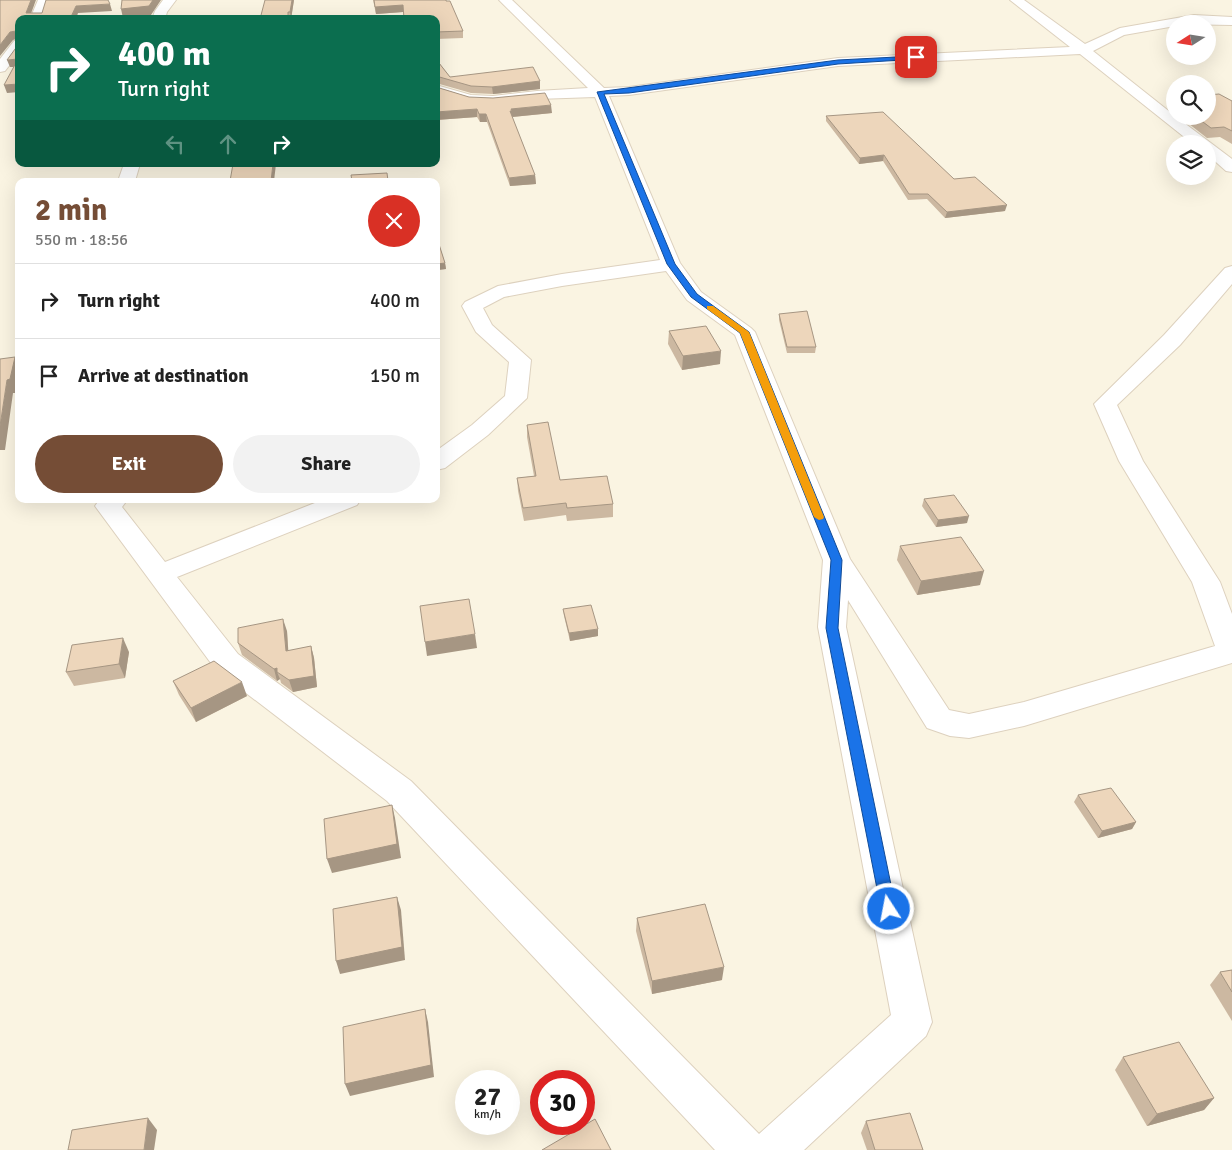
<!DOCTYPE html>
<html lang="en">
<head>
<meta charset="utf-8">
<style>
  body { margin:0; font-family:Signika,sans-serif; background:#f2f2f2; color:#222; height:100vh; display:flex; flex-direction:column; font-size:19px; white-space:nowrap }
  * { box-sizing:border-box; margin:0 }
  p { font-size:16px; color:#767676 }
  .icon { flex:none; width:28px; height:28px; fill:none; stroke:currentColor; stroke-width:2; stroke-linecap:round; stroke-linejoin:round }
  .map { position:relative; flex:1; overflow:hidden }
  .sheet { position:absolute; left:15px; top:178px; width:425px; height:325px; display:flex; flex-direction:column; background:#fff; border-radius:10px; box-shadow:0 5px 20px #0002 }
  .sheet>* { flex:none }
  .banner { position:absolute; left:15px; top:15px; width:425px; height:152px; border-radius:10px; box-shadow:0 5px 20px #0002; background:#0b6e4f; color:#fff; overflow:hidden }
  .needle { width:32px; rotate:258deg }
  .buttons { position:absolute; left:1166px; top:15px; display:grid; gap:10px }
  .buttons a { display:grid; place-items:center; width:50px; height:50px; border-radius:50%; background:#fff; box-shadow:0 5px 20px #0002; font-size:25px }
  .speed { position:absolute; left:455px; top:1070px; display:flex; gap:10px; font-size:25px; font-weight:700; text-align:center }
  .speed>* { display:grid; place-content:center; width:65px; height:65px; border-radius:50%; background:#fff; box-shadow:0 5px 20px #0002; line-height:1 }
  .speed small { font-size:12px; font-weight:400 }
  .speed .limit { border:8px solid #d22; background:#fff; color:#111 }
  .pin { position:absolute; display:grid; place-items:center; width:42px; height:42px; color:#fff; margin:-21px; border-radius:10px; box-shadow:0 2px 8px #0006 }
  .me { position:absolute; width:55px; margin:-28px; rotate:349deg; stroke-linejoin:round; filter:drop-shadow(0 0 4px #0008) }
  .turn { display:flex; align-items:center; gap:18px; height:105px; padding:0 20px; font-size:22px }
  .turn .icon { width:65px; height:65px; stroke-width:2.5 }
  .turn b { display:block; font-size:35px; line-height:42px }
  .lanes { display:flex; align-items:center; height:48px; padding:0 20px; background:#0003; justify-content:center; gap:25px; direction:ltr }
  .lanes .off { opacity:.35 }
  .round { display:grid; place-items:center; flex:none; width:52px; height:52px; border-radius:26px; background:#f2f2f2 }
  .headline { display:flex; align-items:center; justify-content:space-between; height:85px; padding:0 20px }
  h1 { font-size:30px; font-weight:800; line-height:38px; color:#754d36 }
  .cta { display:flex; gap:10px; margin-top:auto; padding:10px 20px }
  .cta a { flex:1; height:58px; border-radius:30px; background:#754d36; color:#fff; font-size:20px; font-weight:800; line-height:58px; text-align:center }
  .cta a+a { background:#f2f2f2; color:#222 }
  ul { padding:0; list-style:none }
  li { display:flex; align-items:center; gap:15px; height:75px; padding:0 20px; border-top:1px solid #e0e0e0 }
  li div { flex:1 }
  li b { display:block; font-size:19px }
  li em { font-style:normal }
  .map>svg:first-child { display:block }
  .lines { fill:none; stroke-linecap:round; stroke-linejoin:round }
  .minor-casing { stroke:#ddd1be; stroke-width:2 }
  .minor { fill:#fff; fill-rule:evenodd }
  .wall { fill:#ccb8a1 }
  .shaded-wall { fill:#a69683 }
  .building { fill:#edd6bb; stroke:#a69683 }
  .route { fill:#1a73e8; stroke:#114b97 }
  .slow { fill:#f59e0b }
</style>
</head>
<body>
<div class="map">
<svg width="1232" height="1150" viewBox="0 0 1232 1150">
  <rect width="100%" height="100%" fill="#faf4e2"/>
  <g class="lines">
    <!-- minor casing -->
    <g class="minor-casing">
      <g id="minor">
        <path d="M38,0H50L43,19H30Z"/>
        <path d="M163,0H176L167,12L165,19H152L155,11Z"/>
        <path d="M499,0H512L604,88L629,87L838,58L1070,47L1010,0H1024L1085,44L1120,28L1194,15L1232,17V25L1175,24V26L1124,35L1093,51L1175,116L1232,159V172L1226,171L1208,155V144H1193L1080,54L838,66L629,95L609,96L680,263L701,292L751,328L755,332L850,559L949,710L969,714L1024,702L1215,646L1192,582L1119,461L1094,404L1164,335L1225,268L1232,266V284L1180,345L1117,405L1143,461L1220,582L1232,614V663L1024,726L969,738L950,736L927,728L848,600L846,627L932,1022L926,1036L804,1150H715L387,801L216,670L95,506L100,499H128L122,507L165,562L325,499H361L357,505L177,577L238,654L411,781L759,1134L891,1015L818,627L823,560L735,335L687,300L666,271L562,286L504,297L483,308L492,325L531,360L527,398L488,435L445,468L436,470V451L472,425L505,396L509,362L476,332L462,306L465,302L498,286L562,274L660,260L595,97L537,99L493,104L470,103L436,94V85L471,95L493,96L537,91L588,88Z"/>
        <path d="M19,40V53L5,71L0,72V59L14,41Z"/>
        <path d="M124,164H140L135,181H118Z"/>
      </g>
    </g>
    <!-- minor -->
    <use href="#minor" class="minor"/>
  </g>
  <!-- wall -->
  <g class="wall">
    <path d="M294,0L291,19H260Z"/>
    <path d="M373,0H446L463,31V38L436,39V19L403,12L376,14Z"/>
    <path d="M436,45L439,63L450,77L540,81V89L493,94L471,93L436,83Z"/>
    <path d="M436,87L469,97L552,113L512,117L535,175L536,184L510,186L487,122H480L477,117L436,120Z"/>
    <path d="M1171,98H1175V113L1168,108Z"/>
    <path d="M1232,101V144L1220,137L1207,138L1179,116H1208Z"/>
    <path d="M826,116L954,179L1005,211L945,218L927,199L908,200L883,161L859,164L826,121Z"/>
    <path d="M436,235L445,263L446,269L438,270L440,287H436Z"/>
    <path d="M779,314L816,347L815,353H787L779,320Z"/>
    <path d="M669,331L720,364L682,370L668,344Z"/>
    <path d="M527,425L560,480L613,504V517L567,521L566,515L524,521L518,491L517,478L534,476L527,437Z"/>
    <path d="M924,499L967,523L936,527L922,506Z"/>
    <path d="M900,546L980,585L917,595L897,560Z"/>
    <path d="M563,609L598,636L570,641L564,616Z"/>
    <path d="M287,631L288,651L311,646L314,658L317,687L293,692L281,683L280,679L277,681L242,655L238,643Z"/>
    <path d="M129,652L125,678L74,686L66,672Z"/>
    <path d="M173,681L247,696L196,722L179,695Z"/>
    <path d="M1078,795L1136,822L1132,829L1098,838L1074,802Z"/>
    <path d="M637,918L722,980L652,994L636,931Z"/>
    <path d="M1232,970V1021L1210,985L1220,972Z"/>
    <path d="M1123,1057L1214,1098L1204,1110L1147,1126L1115,1070Z"/>
    <path d="M866,1121L923,1150H867L861,1133Z"/>
  </g>
  <!-- shaded-wall -->
  <g class="shaded-wall">
    <path d="M31,0H36L29,19L26,13Z"/>
    <path d="M153,0H161L151,15L123,18L121,9Z"/>
    <path d="M292,0H294L291,19L290,12Z"/>
    <path d="M110,4L112,11L78,13L76,19H70L76,6Z"/>
    <path d="M403,5V12L376,14L375,7Z"/>
    <path d="M16,31L19,38L13,40L0,56V45L10,32Z"/>
    <path d="M18,59L19,67H10L7,60Z"/>
    <path d="M540,81V89L493,94L492,87Z"/>
    <path d="M19,84V92L7,93L4,85Z"/>
    <path d="M551,105L552,113L512,117V119L510,111L511,109Z"/>
    <path d="M477,109V117L436,120V112Z"/>
    <path d="M479,114H486L487,122H480Z"/>
    <path d="M884,155L883,161L859,164L860,158Z"/>
    <path d="M273,164H276L274,181H271Z"/>
    <path d="M535,175L536,184L510,186L509,178Z"/>
    <path d="M1007,205L1005,211L945,218L947,212Z"/>
    <path d="M445,263L446,269L437,270V264Z"/>
    <path d="M721,351L720,364L682,370L683,356Z"/>
    <path d="M15,357L19,366V380L16,393H13L5,450H0V426L7,380Z"/>
    <path d="M969,516L967,523L936,527L938,520Z"/>
    <path d="M984,571L980,585L917,595L921,581Z"/>
    <path d="M283,619L287,631L289,662L286,651Z"/>
    <path d="M598,629V636L570,641L569,633Z"/>
    <path d="M475,634L477,648L427,656L425,642Z"/>
    <path d="M123,638L129,652L125,678L119,664Z"/>
    <path d="M311,646L314,658L317,687L293,692L289,680Z"/>
    <path d="M277,668V672L280,679L277,681L274,669Z"/>
    <path d="M242,682L247,696L196,722L191,708Z"/>
    <path d="M392,805L395,818L401,858L332,873L327,859Z"/>
    <path d="M1136,822L1132,829L1098,838L1102,831Z"/>
    <path d="M397,897L401,910L405,960L340,974L336,961Z"/>
    <path d="M724,967L722,980L652,994V981Z"/>
    <path d="M425,1009L428,1022L434,1077L350,1096L345,1084Z"/>
    <path d="M1214,1098L1204,1110L1147,1126L1157,1114Z"/>
    <path d="M148,1118L157,1130L154,1150H144Z"/>
  </g>
  <!-- building -->
  <g class="building">
    <path d="M0,0H31L26,13H42L46,0H108L110,4L76,6L70,19H19V84L4,85L18,59L7,60L18,45V32L16,31L10,32L0,45Z"/>
    <path d="M122,0H153L149,6L121,9Z"/>
    <path d="M265,0H292L290,12H288V19H260Z"/>
    <path d="M374,0H446V1H450L463,31L436,32V19H404L403,5L375,7Z"/>
    <path d="M436,45L439,63L450,77L533,67L540,81L492,87L471,86L436,76Z"/>
    <path d="M436,87L469,97L493,98L545,93L551,105L511,109L512,111H510L535,175L509,178L486,114H479L477,109L436,112Z"/>
    <path d="M1219,94L1232,101V131L1224,127L1211,128L1195,116H1208V95Z"/>
    <path d="M883,112L954,179L975,177L1007,205L947,212L928,194H909L884,155L860,158L826,116Z"/>
    <path d="M233,164H273L271,181H230Z"/>
    <path d="M387,173L388,181H352L351,175Z"/>
    <path d="M436,235L445,263L437,264L439,280L436,281Z"/>
    <path d="M807,311L816,347H787L779,314Z"/>
    <path d="M706,326L721,351L683,356L669,331Z"/>
    <path d="M15,357L10,379L7,380L0,426V359Z"/>
    <path d="M548,422L560,480L607,476L613,504L567,508L566,503L523,508L517,478L536,476L527,425Z"/>
    <path d="M954,495L969,516L938,520L924,499Z"/>
    <path d="M961,537L984,571L921,581L900,546Z"/>
    <path d="M469,599L475,634L425,642L420,606Z"/>
    <path d="M591,605L598,629L569,633L563,609Z"/>
    <path d="M283,619L286,651L311,646L314,676L289,680L277,672V668L274,669L238,643V628Z"/>
    <path d="M123,638L119,664L66,672L72,645Z"/>
    <path d="M214,661L242,682L191,708L173,681Z"/>
    <path d="M1111,788L1136,822L1102,831L1078,795Z"/>
    <path d="M392,805L397,844L327,859L324,819Z"/>
    <path d="M397,897L402,947L336,961L333,909Z"/>
    <path d="M705,904L724,967L652,981L637,918Z"/>
    <path d="M1232,970V992L1220,972Z"/>
    <path d="M425,1009L431,1065L345,1084L343,1027Z"/>
    <path d="M1179,1042L1214,1098L1157,1114L1123,1057Z"/>
    <path d="M910,1113L923,1150H875L866,1121Z"/>
    <path d="M148,1118L144,1150H68L72,1130Z"/>
    <path d="M595,1119L611,1150H542Z"/>
  </g>
  <!-- route -->
  <path class="route" d="M916,56L918,59L838,64L629,93L604,94L675,264L697,294L749,332L842,560L838,628L896,909L894,914L889,916L883,914L881,909L826,628L831,560L740,333L691,297L667,264L597,92L838,60Z"/>
  <!-- slow -->
  <path class="slow" d="M707,306H713L749,332L824,517L823,519L819,520L814,517L740,333L707,309Z"/>
</svg>
<div class="buttons">
<a><svg class="needle" viewBox="-14 -14 28 28"><path d="M0-13l5 13h-10z" fill="#e53935"/><path d="M0 13l5-13h-10z" fill="#767676"/></svg></a>
<a><svg class="icon" aria-label="search" viewBox="0 0 24 24"><circle cx="10" cy="10" r="6"/><path d="M15 15l6 6"/></svg></a>
<a><svg class="icon" aria-label="layers" viewBox="0 0 24 24"><path d="M12 4l9 5-9 5-9-5zM3 14l9 5 9-5"/></svg></a>
</div>
<div class="speed"><div>27<small>km/h</small></div><div class="limit">30</div></div>
<div class="pin" style="left:916px;top:57px;background:#d93025"><svg class="icon" aria-label="arrive" viewBox="0 0 24 24"><path d="M6 21V4h12l-3 4 3 4H6"/></svg></div>
<svg class="me" style="left:889px;top:909px" viewBox="-20 -20 40 40"><circle r="17" fill="#1a73e8" stroke="#fff" stroke-width="3"/><path d="M0-11L8 9 0 5-8 9z" fill="#fff"/></svg>
<div class="banner">
<div class="turn"><svg class="icon" aria-label="right" viewBox="0 0 24 24"><path d="M7 20v-9h11M14 6l5 5-5 5"/></svg><div><b>400 m</b>Turn right</div></div>
<div class="lanes"><svg class="icon off" aria-label="left" viewBox="0 0 24 24"><path d="M17 20v-9H6M10 6l-5 5 5 5"/></svg><svg class="icon off" aria-label="ahead" viewBox="0 0 24 24"><path d="M12 20V5M6 11l6-6 6 6"/></svg><svg class="icon" aria-label="right" viewBox="0 0 24 24"><path d="M7 20v-9h11M14 6l5 5-5 5"/></svg></div>
</div>
<section class="sheet">
<div class="headline"><div><h1>2 min</h1><p>550 m · 18:56</p></div><a class="round" style="background:#d93025;color:#fff"><svg class="icon" aria-label="close" viewBox="0 0 24 24"><path d="M6 6l12 12M18 6L6 18"/></svg></a></div>
<ul>
<li><svg class="icon" aria-label="right" viewBox="0 0 24 24"><path d="M7 20v-9h11M14 6l5 5-5 5"/></svg><div><b>Turn right</b></div><em>400 m</em></li>
<li><svg class="icon" aria-label="arrive" viewBox="0 0 24 24"><path d="M6 21V4h12l-3 4 3 4H6"/></svg><div><b>Arrive at destination</b></div><em>150 m</em></li>
</ul>
<div class="cta"><a>Exit</a><a>Share</a></div>
</section>
</div>
</body>
</html>
